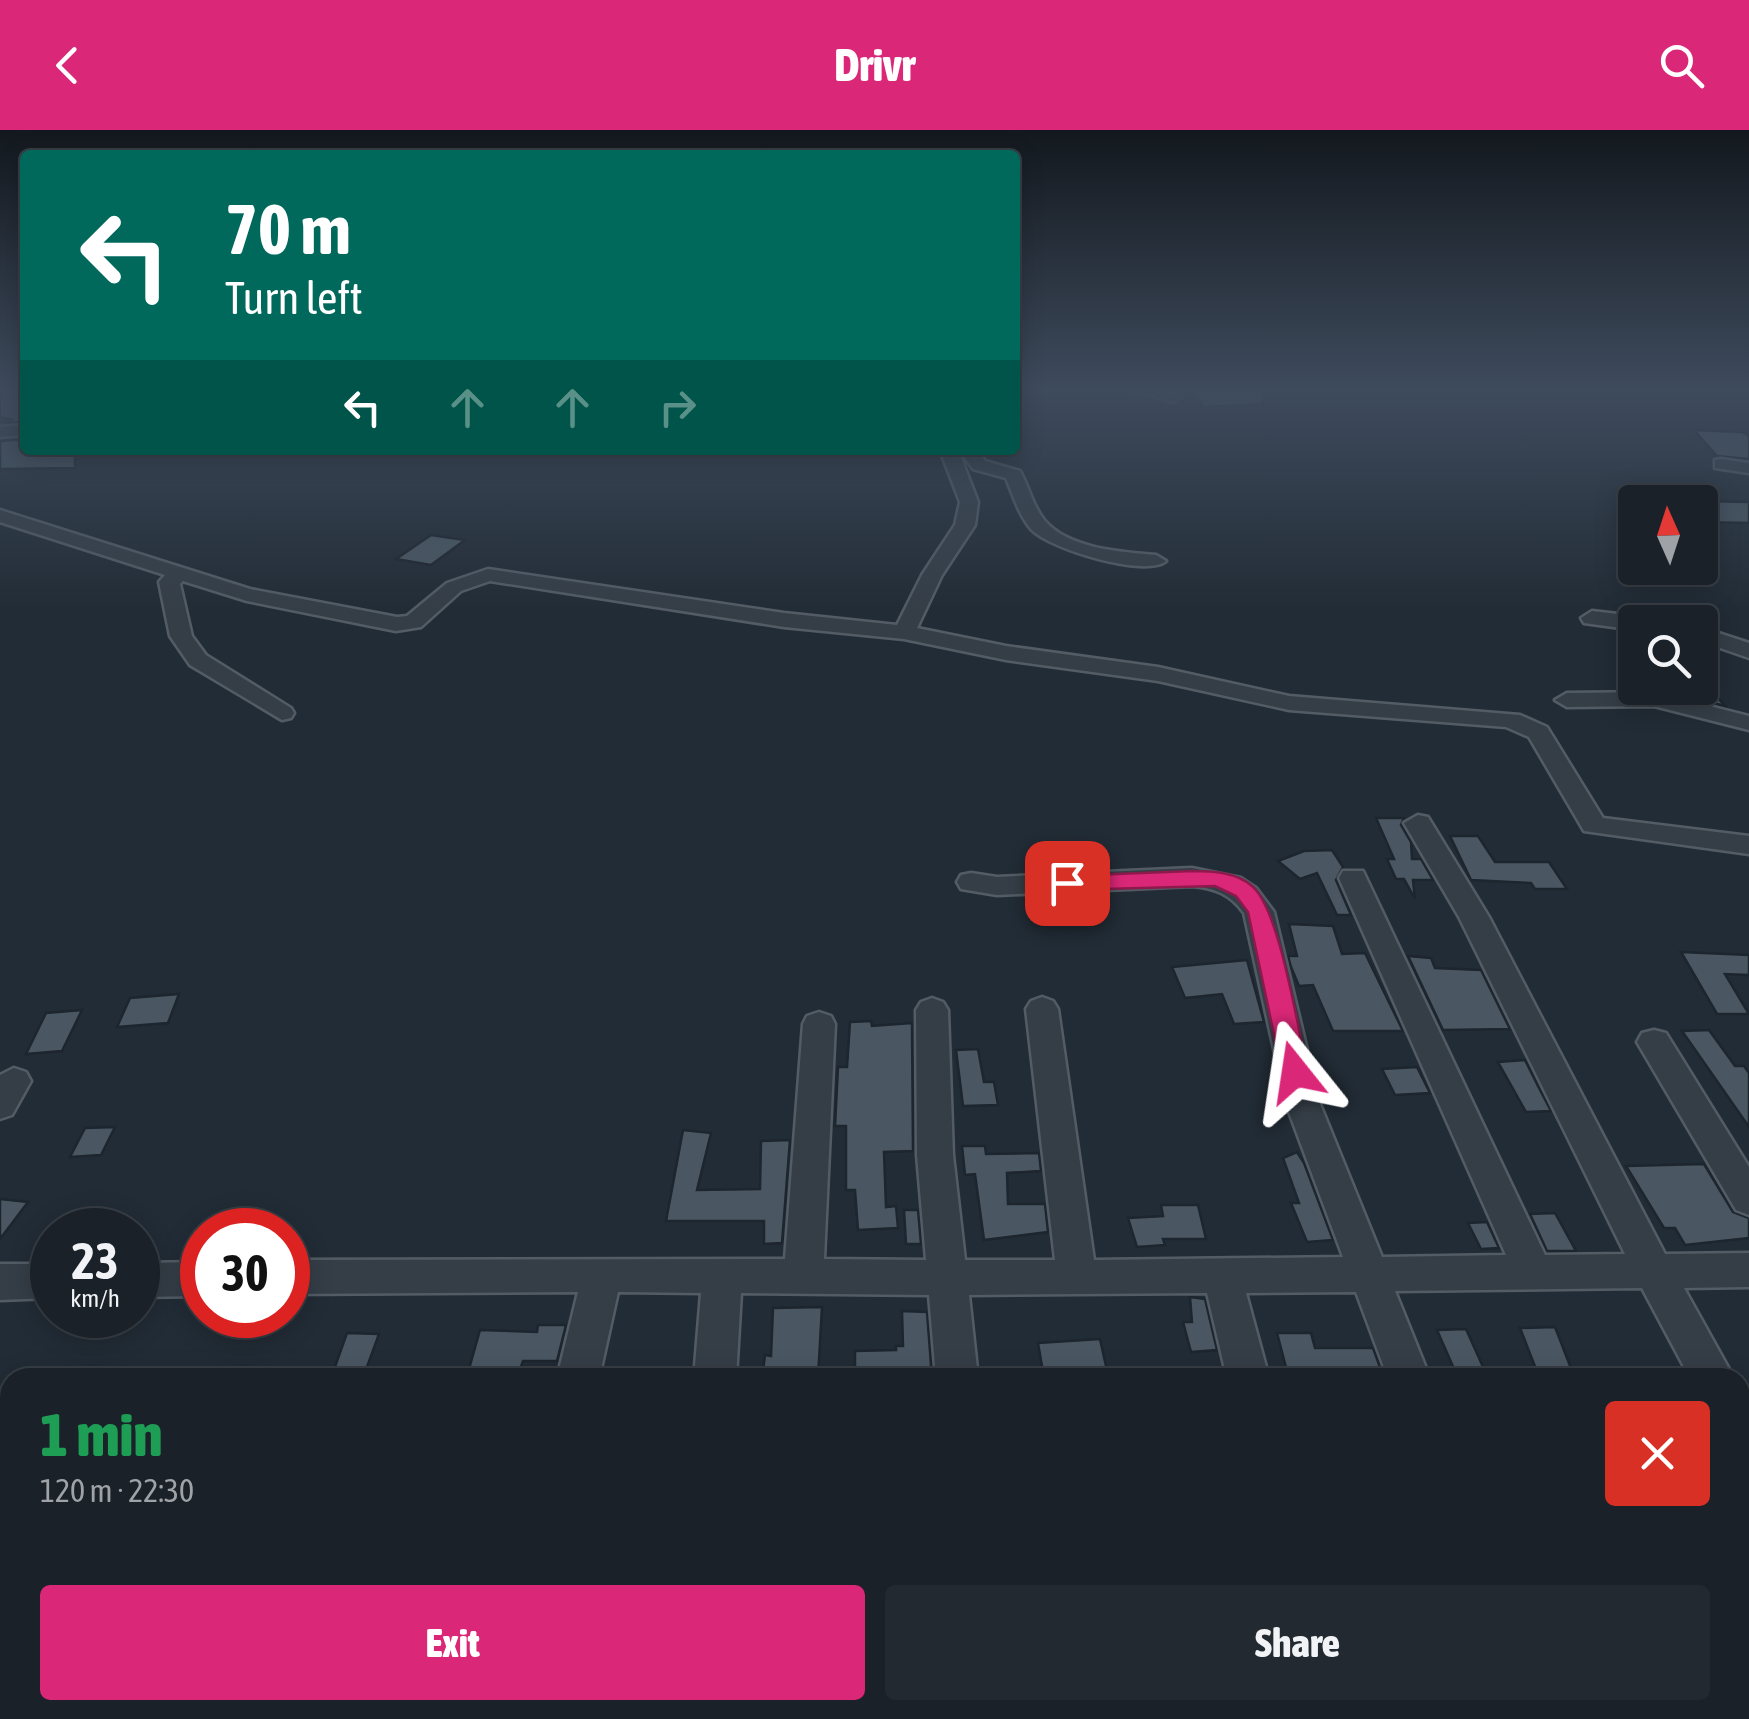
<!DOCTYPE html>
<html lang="en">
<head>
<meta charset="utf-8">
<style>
  body { margin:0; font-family:"Asap Condensed",sans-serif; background:#232930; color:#f1f3f6; height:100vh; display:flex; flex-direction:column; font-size:38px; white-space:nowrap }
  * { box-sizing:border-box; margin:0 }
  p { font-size:32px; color:#9fa3a8 }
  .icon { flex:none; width:55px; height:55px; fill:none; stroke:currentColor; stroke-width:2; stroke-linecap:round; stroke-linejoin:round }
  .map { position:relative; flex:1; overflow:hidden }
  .panel { position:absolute; left:0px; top:1238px; width:1750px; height:352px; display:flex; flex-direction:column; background:#1a2128; border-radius:30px 30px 0 0; box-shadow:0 5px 25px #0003,0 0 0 2px #383e45 }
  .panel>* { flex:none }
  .hud { position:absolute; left:20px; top:20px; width:1000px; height:305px; border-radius:10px; box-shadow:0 5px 25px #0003,0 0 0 2px #383e45; background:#00695c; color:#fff; overflow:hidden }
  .needle { width:65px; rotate:357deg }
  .controls { position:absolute; left:1618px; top:355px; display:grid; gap:20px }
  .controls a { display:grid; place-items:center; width:100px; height:100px; border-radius:10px; background:#1a2128; box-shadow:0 5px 25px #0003,0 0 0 2px #383e45; font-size:50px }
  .speed { position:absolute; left:30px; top:1078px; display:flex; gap:20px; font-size:50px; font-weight:700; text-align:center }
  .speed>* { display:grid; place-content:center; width:130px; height:130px; border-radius:50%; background:#1a2128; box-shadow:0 5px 25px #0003,0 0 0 2px #383e45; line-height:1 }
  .speed small { font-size:25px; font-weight:400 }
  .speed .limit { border:15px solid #d22; background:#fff; color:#111 }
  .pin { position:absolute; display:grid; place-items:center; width:85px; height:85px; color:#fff; margin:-42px; border-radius:20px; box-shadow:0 5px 15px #0006 }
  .me { position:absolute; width:110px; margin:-55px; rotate:345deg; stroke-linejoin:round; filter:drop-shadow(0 0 8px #0008) }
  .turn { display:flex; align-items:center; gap:35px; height:210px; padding:0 40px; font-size:45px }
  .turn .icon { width:130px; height:130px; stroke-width:2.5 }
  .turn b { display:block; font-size:70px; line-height:85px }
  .lanes { display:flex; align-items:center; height:95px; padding:0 40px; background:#0003; justify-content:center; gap:50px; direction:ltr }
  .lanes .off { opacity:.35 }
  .round { display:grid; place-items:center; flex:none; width:105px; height:105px; border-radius:10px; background:#232930 }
  .summary { display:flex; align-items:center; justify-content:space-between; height:170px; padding:0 40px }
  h1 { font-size:60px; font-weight:800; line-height:75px; color:#1e9e55 }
  .action { display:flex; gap:20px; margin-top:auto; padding:20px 40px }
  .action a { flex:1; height:115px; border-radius:10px; background:#db2777; color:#fff; font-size:40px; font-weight:800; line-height:115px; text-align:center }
  .action a+a { background:#232930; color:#f1f3f6 }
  header { display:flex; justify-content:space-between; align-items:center; height:130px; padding:0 40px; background:#db2777; color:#fff; font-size:45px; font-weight:800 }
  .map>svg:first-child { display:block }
  .building { fill:#4a5762; stroke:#1d252e; stroke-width:2.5 }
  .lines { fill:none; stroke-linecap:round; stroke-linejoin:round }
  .minor-casing { stroke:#535c65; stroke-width:5 }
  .minor { fill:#353e47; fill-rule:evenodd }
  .route { fill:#db2777; stroke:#8e194d; stroke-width:2.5 }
</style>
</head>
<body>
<header><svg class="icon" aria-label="back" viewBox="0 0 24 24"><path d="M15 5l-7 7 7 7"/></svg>Drivr<svg class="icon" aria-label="search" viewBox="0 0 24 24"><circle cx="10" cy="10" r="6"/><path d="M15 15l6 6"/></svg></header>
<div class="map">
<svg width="1749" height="1589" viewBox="0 0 1749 1589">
  <rect width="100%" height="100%" fill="#222c36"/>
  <!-- building -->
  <g class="building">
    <path d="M0,257H25V291L8,293L12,289L0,287Z"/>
    <path d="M1189,257H1262L1263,274L1204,277Z"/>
    <path d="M1694,300L1742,302L1749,306V329L1717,326Z"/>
    <path d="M25,309V320H75V338L0,339V311Z"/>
    <path d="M1700,371L1749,372V393L1700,392Z"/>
    <path d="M431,405L465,410L431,435L396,429Z"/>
    <path d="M1618,552L1635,554V558H1709L1725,576L1655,558L1621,559Z"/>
    <path d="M1376,688H1404L1401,695L1411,712L1412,729H1421L1433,750H1413L1415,769L1404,749H1396L1387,729H1394Z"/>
    <path d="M1450,706H1478L1495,732H1549L1567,759H1535L1531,753L1471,750Z"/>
    <path d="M1332,720L1343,737L1336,750L1351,785H1337L1317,743L1300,749L1278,731L1304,721Z"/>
    <path d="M1289,794L1333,796L1342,824L1365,823L1403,901H1333L1313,855L1299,856L1291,837L1288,826H1297Z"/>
    <path d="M1681,822L1749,825V845L1725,844L1749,884H1717Z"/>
    <path d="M1408,826L1431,828L1435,838L1481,840L1510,899L1443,900Z"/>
    <path d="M1247,830L1264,892L1234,894L1222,864L1185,868L1172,837Z"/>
    <path d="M179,864L168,893L117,897L130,868Z"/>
    <path d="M82,880L62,921L26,924L46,883Z"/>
    <path d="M871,891L872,896L912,893L913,1021L884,1022L886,1077L896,1076L898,1098L858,1100L855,1060H846V996H835L838,937H847L850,892Z"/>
    <path d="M1709,900L1735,936H1744L1749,943V997L1682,901Z"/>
    <path d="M978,919L984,952H994L998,975L963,976L956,920Z"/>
    <path d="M1525,930L1538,956L1551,981L1526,982L1498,932Z"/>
    <path d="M1417,937L1430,963L1395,965L1382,939Z"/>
    <path d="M115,997L101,1025L70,1027L85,998Z"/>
    <path d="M683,1000L711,1003L697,1060L760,1059L761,1011L790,1010L782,1113L764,1114V1091H666Z"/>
    <path d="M962,1016H985L986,1024L1039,1023L1041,1041L1007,1043L1008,1074H1045L1048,1102L984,1110L975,1044L965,1045Z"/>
    <path d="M1297,1022L1304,1033L1333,1110L1307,1112L1291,1073H1299L1283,1028Z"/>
    <path d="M1704,1034L1733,1082L1749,1088V1108L1685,1115L1675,1098H1664L1626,1036Z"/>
    <path d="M0,1069L28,1072L0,1109Z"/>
    <path d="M1161,1075H1198L1206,1109H1163L1165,1115L1137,1117L1128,1088L1163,1086Z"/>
    <path d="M904,1080H918L921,1114H906Z"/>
    <path d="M1555,1083L1576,1121H1547L1530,1084Z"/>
    <path d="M1487,1092L1499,1118L1481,1119L1468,1093Z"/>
    <path d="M1190,1167L1205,1169L1217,1220L1191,1222L1183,1192H1192Z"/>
    <path d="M822,1177L818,1248H762L765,1225L771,1226L773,1178Z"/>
    <path d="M902,1181L927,1182L932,1248L855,1246V1221L896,1220V1216H903Z"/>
    <path d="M538,1195H566L557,1231H523L520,1240L469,1239L480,1200L537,1202Z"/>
    <path d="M1555,1197L1574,1246L1539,1247L1520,1198Z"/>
    <path d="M1466,1199L1488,1248H1458L1437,1200Z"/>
    <path d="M347,1203L379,1204L363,1248H331Z"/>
    <path d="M1277,1203H1311L1315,1218H1373L1384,1248L1288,1245Z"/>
    <path d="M1100,1209L1108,1245L1044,1248L1038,1213Z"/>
  </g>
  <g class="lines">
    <!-- minor casing -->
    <g class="minor-casing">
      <g id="minor">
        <path d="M1124,257H1152L1181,267L1173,272Z"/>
        <path d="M25,295V305L0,307V297Z"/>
        <path d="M940,320H958L978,372L975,395L942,445L917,498L1006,516L1158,537L1289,566L1520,585L1547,597L1603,688L1749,706V724L1584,701L1529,607L1506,597L1289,580L1158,551L1006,530L904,509L784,497L490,451L461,461L421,497L396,501L247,471L183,451L180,454L192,506L206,525L291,578L294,583L291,588L282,590L190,535L170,506L159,452L165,445L0,392V380L250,459L397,487L407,486L447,453L488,439L784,483L897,495L922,445L955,395L960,372Z"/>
        <path d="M959,320H977L985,331L1020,341C1029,357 1033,377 1045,391C1069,419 1122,422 1156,425L1166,431C1146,448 1049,419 1031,399C1019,385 1013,365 1006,348L973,339Z"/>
        <path d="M1721,329L1749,333V343L1715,338V330Z"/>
        <path d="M1592,481L1635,486L1646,492H1635V500L1584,493L1581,488Z"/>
        <path d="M1700,497L1749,513V528L1700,511Z"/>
        <path d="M1654,562L1749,586V600L1654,576L1567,577L1555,570L1567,563Z"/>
        <path d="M1418,685L1428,687L1489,787L1665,1124L1749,1123V1157L1684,1158L1734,1248H1690L1642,1158L1395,1161L1430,1248H1388L1356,1162L1246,1163L1269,1248H1227L1207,1163L969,1165L978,1248H936L929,1165L741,1163L736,1248H694L701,1163L618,1162L599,1248H557L578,1162L288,1164V1130L785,1129L803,894L807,886L819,882L831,886L835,894L824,1129L926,1130L917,1025L916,880L921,872L932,868L943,872L948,880L953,1025L965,1130H1055L1026,879L1031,871L1042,867L1053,871L1058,879L1094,1130L1343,1127L1286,974L1244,783C1230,764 1215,758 1192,756L997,765L961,759L957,752L961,745L971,743L997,747L1192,738L1241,748L1256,758L1274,782L1320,974L1382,1127L1506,1125L1339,748L1343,741H1363L1545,1125L1625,1124L1459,787L1404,693Z"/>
        <path d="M1654,900L1666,903L1749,1037V1085L1736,1080L1637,912L1642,903Z"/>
        <path d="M14,938L26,942L31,951L12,985L0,989V945Z"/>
        <path d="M202,1132V1166L138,1167V1133Z"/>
        <path d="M0,1134H52V1168L0,1170Z"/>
        <path d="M1740,1275L1749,1278V1334L1740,1330Z"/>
        <path d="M0,1475L10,1476V1526L0,1525Z"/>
        <path d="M1749,1486V1536L1740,1537V1487Z"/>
        <path d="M102,1580H154L150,1589H98Z"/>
        <path d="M285,1580H337L334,1589H282Z"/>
        <path d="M483,1580H535L533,1589H481Z"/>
        <path d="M653,1580H705L704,1589H652Z"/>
        <rect x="940" y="1580" width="52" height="9"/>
        <path d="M1479,1580H1531L1534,1589H1482Z"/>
      </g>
    </g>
    <!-- minor -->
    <use href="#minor" class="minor"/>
  </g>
  <!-- sky -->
  <linearGradient id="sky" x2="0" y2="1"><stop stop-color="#13181e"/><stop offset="0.54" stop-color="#3e4b5d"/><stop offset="1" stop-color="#3e4b5d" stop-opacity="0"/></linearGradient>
  <rect width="1749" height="480" fill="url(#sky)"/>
  <!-- route -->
  <path class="route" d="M1192,741C1212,741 1236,742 1252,756C1280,779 1298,902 1308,942L1304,949H1286L1282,942L1248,782L1236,766L1215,756L1067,760L1056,753L1067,746Z"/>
</svg>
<div class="controls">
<a><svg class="needle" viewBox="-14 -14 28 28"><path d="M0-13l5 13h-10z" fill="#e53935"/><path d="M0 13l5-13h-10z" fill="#9fa3a8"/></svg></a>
<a><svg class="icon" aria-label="search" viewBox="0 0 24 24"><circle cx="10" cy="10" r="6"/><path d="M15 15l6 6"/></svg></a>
</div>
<div class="speed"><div>23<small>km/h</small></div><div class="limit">30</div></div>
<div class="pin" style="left:1067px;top:753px;background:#d93025"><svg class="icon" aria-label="arrive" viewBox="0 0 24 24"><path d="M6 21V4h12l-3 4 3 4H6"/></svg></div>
<svg class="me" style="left:1295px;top:942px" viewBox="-20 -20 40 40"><path d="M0-17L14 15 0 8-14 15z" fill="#db2777" stroke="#fff" stroke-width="4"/></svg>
<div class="hud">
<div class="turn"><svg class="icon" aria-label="left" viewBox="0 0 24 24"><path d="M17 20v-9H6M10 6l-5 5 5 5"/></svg><div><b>70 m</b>Turn left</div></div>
<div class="lanes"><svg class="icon" aria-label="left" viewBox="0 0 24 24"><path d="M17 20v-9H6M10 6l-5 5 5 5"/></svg><svg class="icon off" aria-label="ahead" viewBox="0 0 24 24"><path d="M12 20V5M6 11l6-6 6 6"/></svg><svg class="icon off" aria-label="ahead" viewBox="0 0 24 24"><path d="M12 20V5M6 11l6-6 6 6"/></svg><svg class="icon off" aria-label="right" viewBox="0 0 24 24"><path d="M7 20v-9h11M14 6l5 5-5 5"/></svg></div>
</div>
<section class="panel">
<div class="summary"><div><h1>1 min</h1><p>120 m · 22:30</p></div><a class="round" style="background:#d93025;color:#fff"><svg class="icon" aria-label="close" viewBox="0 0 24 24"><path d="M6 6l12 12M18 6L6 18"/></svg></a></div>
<div class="action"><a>Exit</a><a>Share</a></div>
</section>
</div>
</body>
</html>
